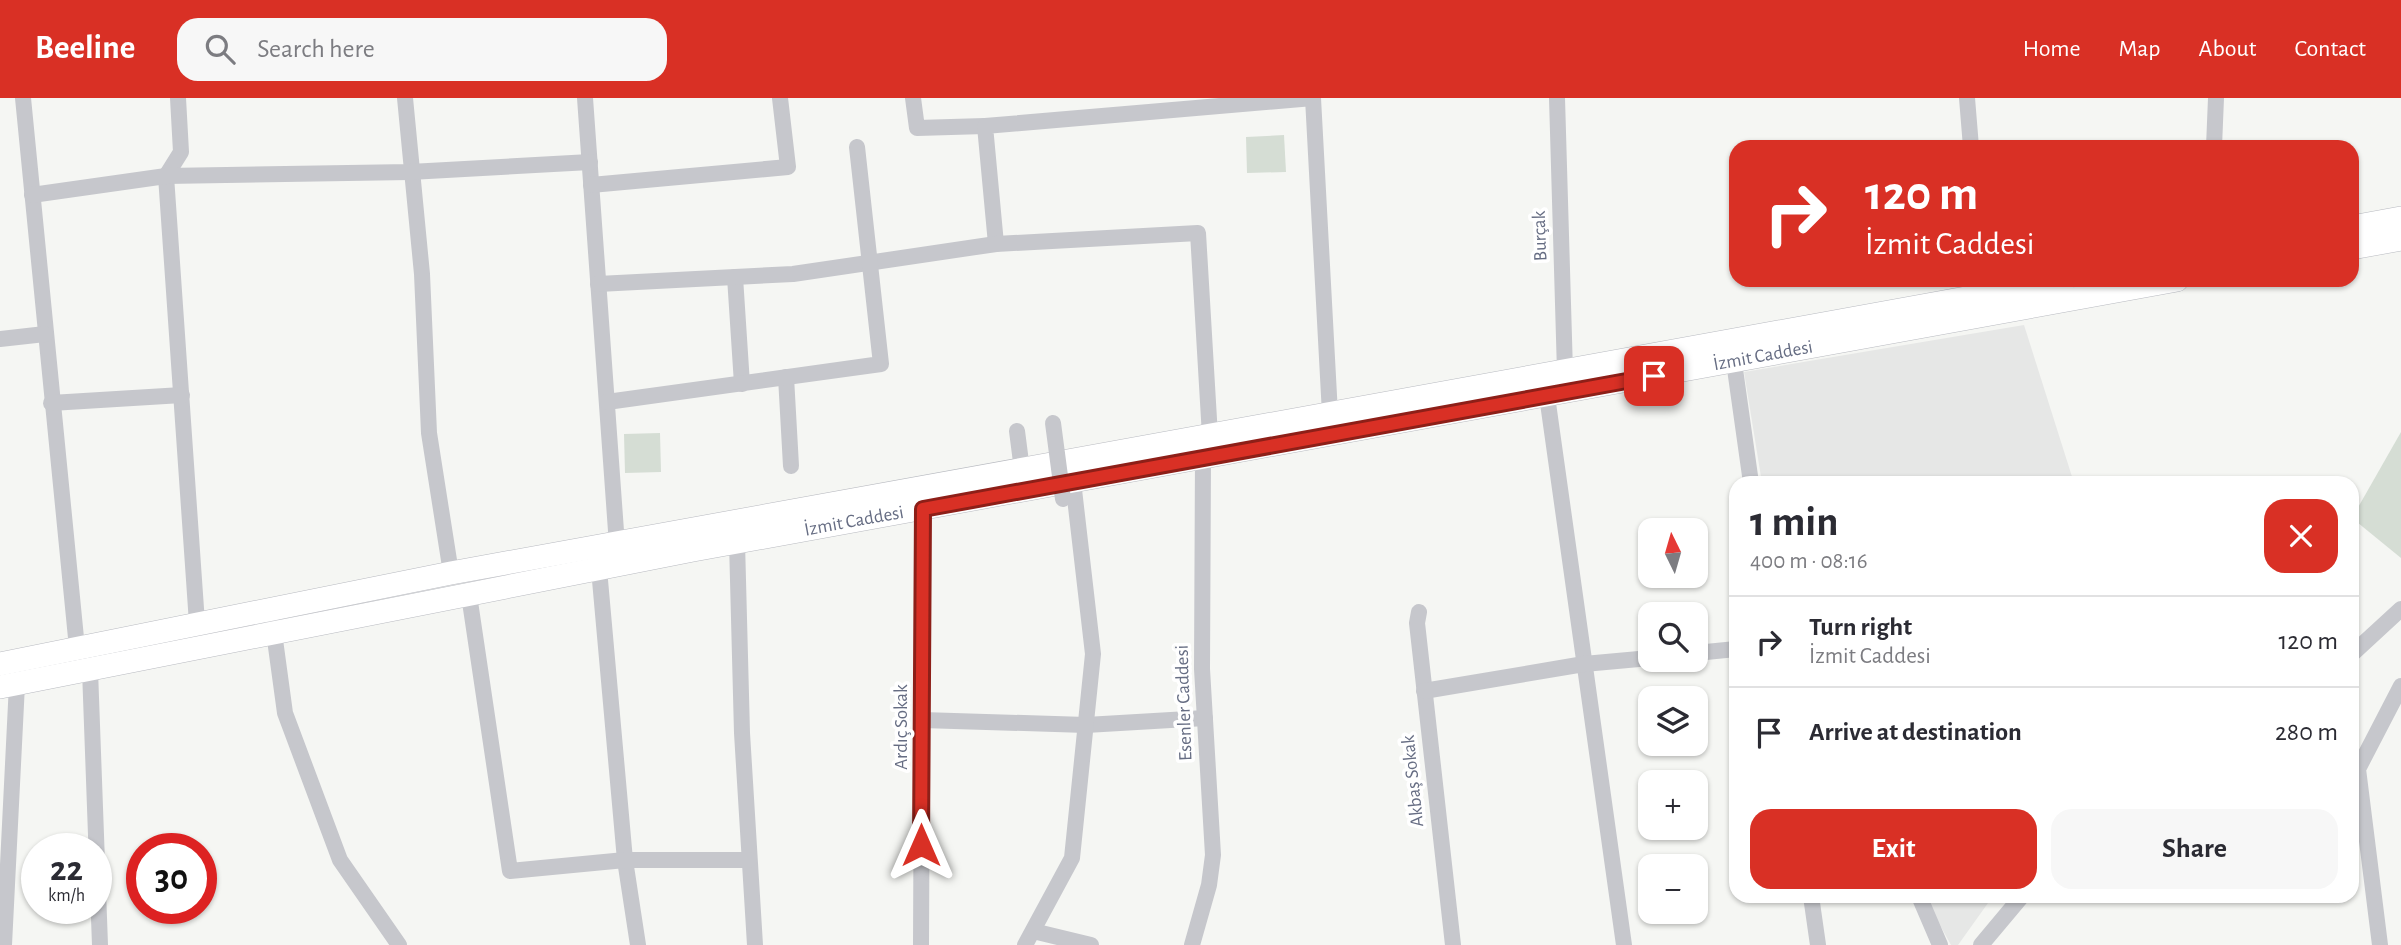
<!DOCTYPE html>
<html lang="en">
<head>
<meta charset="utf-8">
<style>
  body { margin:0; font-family:"Alegreya Sans",sans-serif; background:#f7f7f7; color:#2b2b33; height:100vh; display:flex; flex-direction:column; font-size:26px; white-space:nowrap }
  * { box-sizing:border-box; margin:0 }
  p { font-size:23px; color:#7c7c81 }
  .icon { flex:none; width:38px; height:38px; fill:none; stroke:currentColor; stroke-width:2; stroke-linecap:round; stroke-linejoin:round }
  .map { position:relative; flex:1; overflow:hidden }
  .drawer { position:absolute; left:1729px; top:378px; width:630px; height:427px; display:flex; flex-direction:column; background:#fff; border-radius:21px; box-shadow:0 2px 5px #0004 }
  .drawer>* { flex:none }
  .guide { position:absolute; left:1729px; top:42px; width:630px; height:147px; border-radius:21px; box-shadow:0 2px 5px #0004; background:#d93025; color:#fff; overflow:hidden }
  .needle { width:46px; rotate:355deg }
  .tools { position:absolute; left:1638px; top:420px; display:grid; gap:14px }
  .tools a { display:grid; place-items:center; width:70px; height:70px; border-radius:14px; background:#fff; box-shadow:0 2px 5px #0004; font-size:35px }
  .speed { position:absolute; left:21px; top:735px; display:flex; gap:14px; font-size:35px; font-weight:700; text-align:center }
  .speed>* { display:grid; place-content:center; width:91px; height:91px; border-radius:50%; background:#fff; box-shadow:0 2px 5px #0004; line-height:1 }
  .speed small { font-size:18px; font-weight:400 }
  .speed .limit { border:10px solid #d22; background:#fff; color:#111 }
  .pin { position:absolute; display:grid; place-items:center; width:60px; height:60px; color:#fff; margin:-30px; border-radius:14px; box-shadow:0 4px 10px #0006 }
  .me { position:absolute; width:77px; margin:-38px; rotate:0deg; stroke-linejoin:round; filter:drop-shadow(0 0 5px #0008) }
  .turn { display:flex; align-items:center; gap:24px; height:147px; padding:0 21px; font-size:32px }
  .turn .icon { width:91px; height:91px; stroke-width:2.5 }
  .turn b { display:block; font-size:49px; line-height:60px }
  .round { display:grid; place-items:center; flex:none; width:74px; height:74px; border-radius:21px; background:#f7f7f7 }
  .head { display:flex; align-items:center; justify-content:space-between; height:119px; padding:0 21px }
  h1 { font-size:42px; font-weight:600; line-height:52px }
  .button { display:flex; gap:14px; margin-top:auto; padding:14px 21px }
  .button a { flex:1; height:80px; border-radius:21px; background:#d93025; color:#fff; font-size:28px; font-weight:600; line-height:80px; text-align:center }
  .button a+a { background:#f7f7f7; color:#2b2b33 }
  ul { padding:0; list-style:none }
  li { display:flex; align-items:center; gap:21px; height:91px; padding:0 21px; border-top:2px solid #e1e1e2 }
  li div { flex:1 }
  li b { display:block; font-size:26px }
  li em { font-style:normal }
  header { display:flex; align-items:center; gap:42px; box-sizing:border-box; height:98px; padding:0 35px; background:#d93025; color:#fff }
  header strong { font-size:33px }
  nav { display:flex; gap:38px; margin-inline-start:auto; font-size:24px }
  .search { width:490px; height:63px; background:#f7f7f7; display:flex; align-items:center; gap:18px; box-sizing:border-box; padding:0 24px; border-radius:21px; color:#7c7c81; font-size:26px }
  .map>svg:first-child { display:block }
  .built { fill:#e6e7e6 }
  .green { fill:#d5ddd4 }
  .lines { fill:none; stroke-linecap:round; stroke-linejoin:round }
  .secondary-casing { stroke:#b8bac0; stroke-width:24 }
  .street { stroke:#c6c7cc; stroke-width:16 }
  .secondary { stroke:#fff; stroke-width:23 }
  .street-bridge { stroke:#c6c7cc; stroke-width:16 }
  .route-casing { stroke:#8d1f18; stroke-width:18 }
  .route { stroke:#d93025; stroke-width:12 }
  .labels { text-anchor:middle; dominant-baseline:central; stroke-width:7; stroke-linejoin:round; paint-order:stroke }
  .street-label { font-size:19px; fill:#666d83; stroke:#fff }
</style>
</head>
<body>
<header>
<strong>Beeline</strong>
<div class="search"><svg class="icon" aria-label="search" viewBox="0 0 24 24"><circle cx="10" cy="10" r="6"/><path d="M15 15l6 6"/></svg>Search here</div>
<nav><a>Home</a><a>Map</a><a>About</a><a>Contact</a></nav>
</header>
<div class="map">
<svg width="2401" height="847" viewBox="0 0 2401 847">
  <rect width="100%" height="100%" fill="#f5f6f3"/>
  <!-- built -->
  <g class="built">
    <path d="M2024,227L2074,385H1762L1744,274Z"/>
    <path d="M1924,798H1993L1958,847H1951Z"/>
  </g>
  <!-- green -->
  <g class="green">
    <path d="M1284,37L1286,74L1247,75L1246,39Z"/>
    <path d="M2401,334V460L2352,420Z"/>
    <path d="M660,335L661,374L625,375L624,336Z"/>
  </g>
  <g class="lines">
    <!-- secondary casing -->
    <g class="secondary-casing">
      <g id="secondary">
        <path d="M2352,129L2401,120"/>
        <path d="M2352,150L2401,141"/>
        <path d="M0,566L451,475L2065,182"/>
        <path id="s1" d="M0,589L693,452L2177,182"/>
      </g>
    </g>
    <!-- street -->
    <g class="street">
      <path d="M23,0L77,550"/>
      <path d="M178,0L181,54L166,78L197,525"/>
      <path d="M405,0L422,176L429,335L451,475"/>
      <path d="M585,0L617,447"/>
      <path d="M913,0L917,30L985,28"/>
      <path d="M1557,0L1565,274"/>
      <path d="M1967,0L1971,49"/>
      <path d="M2214,49L2216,0"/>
      <path d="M591,87L788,69L780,0"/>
      <path d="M32,97L166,78L410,74L590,64"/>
      <path d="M996,146L985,28L1313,0L1330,316"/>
      <path d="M735,179L742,286"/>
      <path d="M598,186L793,176L996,146L1198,135L1210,338"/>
      <path d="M0,241L45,236"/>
      <path d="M1734,264L1751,385"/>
      <path d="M786,279L791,368"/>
      <path d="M1547,298L1624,847"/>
      <path d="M607,304L881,266L857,49"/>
      <path d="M51,305L182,297"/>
      <path d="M1017,333L1022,372"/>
      <path d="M737,444L742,635L755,847"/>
      <path d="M599,471L625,762L638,847"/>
      <path d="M469,497L510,773L625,762H749"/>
      <path d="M1419,514L1417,525L1453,847"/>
      <path d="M273,527L285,615L340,762L399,847"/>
      <path d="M1696,555L1736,551"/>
      <path d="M2352,556L2401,511"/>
      <path d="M90,572L100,847"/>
      <path d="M1424,593L1584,566L1650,560"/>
      <path d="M922,622L1086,627L1205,620"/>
      <path d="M1811,798L1818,847"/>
      <path d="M1919,798L1940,847"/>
      <path d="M1033,833L1091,847"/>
      <path d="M4,847L17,586"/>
      <path d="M921,847L923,411"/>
      <path d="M1025,847L1072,760L1093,556L1073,383"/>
      <path d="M1192,847L1209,787L1213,757L1202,571L1203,359"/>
      <path d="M1981,847L2022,798"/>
      <path d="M2380,847L2358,671L2401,588"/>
    </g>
    <!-- secondary -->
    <use href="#secondary" class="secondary"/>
    <!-- street-bridge -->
    <path class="street-bridge" d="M1053,325L1063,401"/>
  </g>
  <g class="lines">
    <!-- route casing -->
    <g class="route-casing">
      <path id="route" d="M921,747L923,411L1654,278"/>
    </g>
    <!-- route -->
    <use href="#route" class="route"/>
  </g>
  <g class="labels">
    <!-- street labels -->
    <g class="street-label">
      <text transform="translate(1540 138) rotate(-92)">Burçak</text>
      <text stroke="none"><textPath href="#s1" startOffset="1794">İzmit Caddesi</textPath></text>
      <text stroke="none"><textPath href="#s1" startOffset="870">İzmit Caddesi</textPath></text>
      <text transform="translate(1184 605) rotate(-92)">Esenler Caddesi</text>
      <text transform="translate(901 629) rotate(-90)">Ardıç Sokak</text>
      <text transform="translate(1413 683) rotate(-96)">Akbaş Sokak</text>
    </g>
  </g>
</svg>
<div class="tools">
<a><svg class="needle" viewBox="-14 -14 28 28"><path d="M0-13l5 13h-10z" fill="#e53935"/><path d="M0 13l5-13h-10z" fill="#7c7c81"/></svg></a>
<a><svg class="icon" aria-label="search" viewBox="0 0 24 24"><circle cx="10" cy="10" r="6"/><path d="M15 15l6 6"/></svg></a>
<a><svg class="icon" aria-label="layers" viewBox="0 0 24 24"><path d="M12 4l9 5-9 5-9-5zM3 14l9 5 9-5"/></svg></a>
<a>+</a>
<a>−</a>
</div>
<div class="speed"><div>22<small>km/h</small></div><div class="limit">30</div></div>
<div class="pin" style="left:1654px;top:278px;background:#d93025"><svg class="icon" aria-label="arrive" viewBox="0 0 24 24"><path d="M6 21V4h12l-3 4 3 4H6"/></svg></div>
<svg class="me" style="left:921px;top:747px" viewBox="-20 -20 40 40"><path d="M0-17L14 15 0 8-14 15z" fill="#d93025" stroke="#fff" stroke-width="4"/></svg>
<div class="guide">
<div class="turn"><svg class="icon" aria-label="right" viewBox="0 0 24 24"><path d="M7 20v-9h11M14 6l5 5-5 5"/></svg><div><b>120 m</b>İzmit Caddesi</div></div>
</div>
<section class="drawer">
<div class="head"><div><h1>1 min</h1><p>400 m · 08:16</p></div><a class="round" style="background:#d93025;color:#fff"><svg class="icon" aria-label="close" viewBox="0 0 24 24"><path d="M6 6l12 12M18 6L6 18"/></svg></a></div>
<ul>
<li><svg class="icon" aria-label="right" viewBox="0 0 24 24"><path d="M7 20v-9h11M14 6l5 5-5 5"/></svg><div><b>Turn right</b><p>İzmit Caddesi</p></div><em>120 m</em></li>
<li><svg class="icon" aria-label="arrive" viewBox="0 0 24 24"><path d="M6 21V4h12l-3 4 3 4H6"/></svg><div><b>Arrive at destination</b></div><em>280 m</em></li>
</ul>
<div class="button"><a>Exit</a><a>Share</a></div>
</section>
</div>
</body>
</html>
